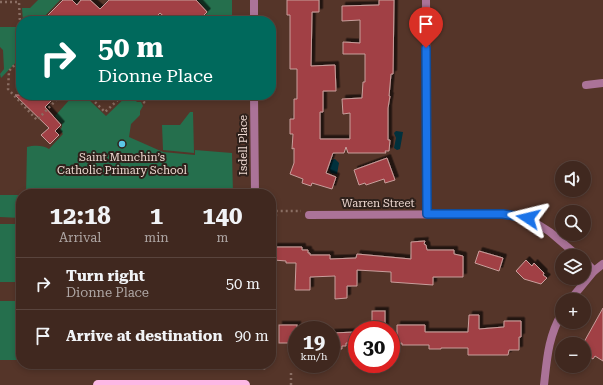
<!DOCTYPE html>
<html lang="en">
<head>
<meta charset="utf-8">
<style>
  body { margin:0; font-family:"Roboto Serif",serif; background:#4b342c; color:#f1f3f6; height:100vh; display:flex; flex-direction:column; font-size:15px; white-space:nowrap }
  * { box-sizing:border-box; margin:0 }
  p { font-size:13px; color:#aea6a4 }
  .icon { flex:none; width:22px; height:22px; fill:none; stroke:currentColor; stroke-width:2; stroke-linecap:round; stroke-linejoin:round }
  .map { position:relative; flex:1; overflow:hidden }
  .drawer { position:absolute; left:16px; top:189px; width:260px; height:180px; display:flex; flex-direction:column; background:#40281f; border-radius:16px; box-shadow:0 2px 6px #0003,0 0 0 1px #59443d }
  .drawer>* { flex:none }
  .top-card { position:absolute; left:16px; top:16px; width:260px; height:84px; border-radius:16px; box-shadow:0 2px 6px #0003,0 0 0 1px #59443d; background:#00695c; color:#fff; overflow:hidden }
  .buttons { position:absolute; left:555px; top:161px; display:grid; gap:8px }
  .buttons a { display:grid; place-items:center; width:36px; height:36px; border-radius:50%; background:#40281f; box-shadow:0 2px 6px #0003,0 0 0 1px #59443d; font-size:20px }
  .speed { position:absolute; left:288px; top:321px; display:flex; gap:8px; font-size:20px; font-weight:700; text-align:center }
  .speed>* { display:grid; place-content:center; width:52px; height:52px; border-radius:50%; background:#40281f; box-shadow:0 2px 6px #0003,0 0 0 1px #59443d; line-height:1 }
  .speed small { font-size:10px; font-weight:400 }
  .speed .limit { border:6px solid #d22; background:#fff; color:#111 }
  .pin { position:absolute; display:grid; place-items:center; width:34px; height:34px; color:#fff; margin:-41px -17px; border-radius:50% 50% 50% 0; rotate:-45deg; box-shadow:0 0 4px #0007 }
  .pin .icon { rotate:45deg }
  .me { position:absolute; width:44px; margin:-22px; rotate:280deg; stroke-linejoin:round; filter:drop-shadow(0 0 3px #0008) }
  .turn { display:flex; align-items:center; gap:14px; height:84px; padding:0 16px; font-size:18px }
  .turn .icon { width:52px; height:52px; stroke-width:2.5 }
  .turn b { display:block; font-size:28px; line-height:34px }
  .eta { display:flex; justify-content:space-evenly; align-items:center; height:68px; text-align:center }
  .eta b { font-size:24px; font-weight:700; line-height:28px }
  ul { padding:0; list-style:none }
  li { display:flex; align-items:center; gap:12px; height:52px; padding:0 16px; border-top:1px solid #59443d }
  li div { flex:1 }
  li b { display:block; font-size:15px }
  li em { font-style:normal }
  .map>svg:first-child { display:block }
  .green { fill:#256f4d }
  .water { fill:#01313d }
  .building { fill:#a14044; stroke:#c89e9c; filter:url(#shadow) }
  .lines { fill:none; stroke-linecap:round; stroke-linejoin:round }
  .path { stroke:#8a6e63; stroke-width:2.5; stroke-dasharray:2 3; stroke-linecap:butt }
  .street { stroke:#ab7398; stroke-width:8 }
  .primary { stroke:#fdb8e4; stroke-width:10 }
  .route-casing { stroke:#114b97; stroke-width:10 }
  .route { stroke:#1a73e8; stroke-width:7 }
  .poi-dot { fill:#5cc7e7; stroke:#2f211b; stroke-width:1.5 }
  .labels { text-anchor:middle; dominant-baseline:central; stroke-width:4; stroke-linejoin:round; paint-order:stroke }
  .street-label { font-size:11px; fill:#eed9d2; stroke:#2f211b }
  .poi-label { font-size:11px; fill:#eed9d2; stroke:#2f211b }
</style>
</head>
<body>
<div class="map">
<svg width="603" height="385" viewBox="0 0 603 385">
  <defs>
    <filter id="shadow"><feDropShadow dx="3.5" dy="-3.5" stdDeviation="0" flood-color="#0009"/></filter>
  </defs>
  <rect width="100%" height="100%" fill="#553529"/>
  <!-- green -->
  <g class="green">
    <path d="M38,0H60L40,21H23L22,8H30Z"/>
    <path d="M198,0H232V21H202L201,20L208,12Z"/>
    <path d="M0,27H18V45L21,49V57L1,78L0,74L4,69L3,50L0,47Z"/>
    <path d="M128,95H130L137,102H141L143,106L140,111V115L131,124L129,137L163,152L195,155V150L232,153L233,194H26L27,147C34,145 43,145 49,149L63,134L60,130L62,127V124L55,116L72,97L75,100L87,98L106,116Z"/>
    <path d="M190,112H193L194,153L163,150L162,125H180Z"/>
    <path d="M0,195H21V218L0,217Z"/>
    <rect x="0" y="224" width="21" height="58"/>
    <rect x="0" y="301" width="21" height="59"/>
    <path d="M54,364H222L221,365H54Z"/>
  </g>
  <!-- water -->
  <g class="water">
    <path d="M396,131L403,132L400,149L397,150L394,148L396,138L394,133Z"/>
    <path d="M335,159L339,163L337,174L331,173L329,169L331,160Z"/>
  </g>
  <!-- building -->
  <g class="building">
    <path d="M63,0H72L77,5L81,0H90L100,9L109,0H196L207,12L198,21H169L160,13L152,21H42Z"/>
    <path d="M287,0H319V12H312L311,66L335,65L336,91H323V112H320V139H350V113L343,114L342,99L362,98L363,82H365V54H343V42L360,43V20L342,21V6L379,5V0H394L393,74H391L389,96H390L388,108V140H390L389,151H385L386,153H348L346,147L344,153H333L326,173L336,177L332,189L312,183L311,186L302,183L303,179L290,174L294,163V148L292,149L293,134H290V119H294V99H297V69H290V15H287Z"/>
    <path d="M15,95H57L45,107L61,125L55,131L59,135L50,144L41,135L49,128Z"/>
    <path d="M387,158L395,180L385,183L384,179L366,185L365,183L359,185L354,170Z"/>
    <path d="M425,241L424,244L426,245L427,250H454V254L463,256V277H433V285L391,282V272L357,270V286H347V298L335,299V276L310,277V290H295L296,263H286V261L274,260V247H302V250H308V253H310V255H330V259L356,258L357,254L411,259V242Z"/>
    <path d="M479,251L503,258L499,271L475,263Z"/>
    <path d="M526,260L532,266L534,263L544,273L543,275L547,278L541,284L524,279L516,271Z"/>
    <path d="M603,308V361L595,356L593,359L584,354V342Z"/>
    <rect x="372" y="311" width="13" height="19"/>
    <path d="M469,315H479V329L504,327V321H521V337H519V350H509L508,355H468V348H441V349H429V345H402V343L397,344V325H425V332H468Z"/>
    <rect x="279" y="325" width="18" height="18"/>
    <path d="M357,332V343H346V346H342V349H331V333Z"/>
  </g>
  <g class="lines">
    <!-- path -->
    <g class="path">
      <path d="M0,2H19L21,45"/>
      <path d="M21,58L9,71L8,89L37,120L61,95"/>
      <path d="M88,95L105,112L123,95"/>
      <path d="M136,95L146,104"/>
      <path d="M271,202L276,211H301"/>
      <path d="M271,230C276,225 276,218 276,211"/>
      <path d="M264,364V370"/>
      <path d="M291,385V370"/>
    </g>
    <!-- street -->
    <g class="street">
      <path d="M254,0V21"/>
      <path d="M426,0L427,214"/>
      <path d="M586,85L603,83"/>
      <path d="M254,95L255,194"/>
      <path d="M309,215L503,214L528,218L550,232L578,256"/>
      <path d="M584,260L594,271"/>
      <path d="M570,300L594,271L603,264"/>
      <path d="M544,385C547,359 548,337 562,313"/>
    </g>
    <!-- primary -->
    <path class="primary" d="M98,385H245"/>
  </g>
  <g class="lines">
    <!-- route casing -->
    <g class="route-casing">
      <path id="route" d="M426,48L427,214H503L528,218"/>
    </g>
    <!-- route -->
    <use href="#route" class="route"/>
  </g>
  <!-- markers -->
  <circle class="poi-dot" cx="122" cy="144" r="4"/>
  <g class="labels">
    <!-- street labels -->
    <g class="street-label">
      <text transform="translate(243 145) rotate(-90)">Isdell Place</text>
      <text x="378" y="203">Warren Street</text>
    </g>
    <!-- poi labels -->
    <g class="poi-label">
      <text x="122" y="157">Saint Munchin’s<tspan x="122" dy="13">Catholic Primary School</tspan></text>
    </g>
  </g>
</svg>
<div class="buttons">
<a><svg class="icon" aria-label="sound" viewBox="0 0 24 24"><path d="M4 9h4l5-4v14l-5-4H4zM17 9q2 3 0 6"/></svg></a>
<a><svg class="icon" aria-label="search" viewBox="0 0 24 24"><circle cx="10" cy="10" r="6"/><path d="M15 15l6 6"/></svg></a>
<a><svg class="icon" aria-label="layers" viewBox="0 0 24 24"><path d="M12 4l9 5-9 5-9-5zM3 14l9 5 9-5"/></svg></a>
<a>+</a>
<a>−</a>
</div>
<div class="speed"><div>19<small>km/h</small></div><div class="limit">30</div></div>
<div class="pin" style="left:426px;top:48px;background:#d93025"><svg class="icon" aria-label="arrive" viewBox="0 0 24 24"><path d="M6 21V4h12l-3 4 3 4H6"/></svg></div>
<svg class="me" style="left:528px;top:218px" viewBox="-20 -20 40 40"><path d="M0-17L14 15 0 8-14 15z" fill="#1a73e8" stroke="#fff" stroke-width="4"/></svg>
<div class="top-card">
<div class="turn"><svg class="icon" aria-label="right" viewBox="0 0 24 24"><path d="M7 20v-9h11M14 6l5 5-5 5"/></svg><div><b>50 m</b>Dionne Place</div></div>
</div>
<section class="drawer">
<div class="eta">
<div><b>12:18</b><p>Arrival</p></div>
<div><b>1</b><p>min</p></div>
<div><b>140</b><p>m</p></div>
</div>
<ul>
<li><svg class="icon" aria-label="right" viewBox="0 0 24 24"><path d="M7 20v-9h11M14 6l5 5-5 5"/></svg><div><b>Turn right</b><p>Dionne Place</p></div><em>50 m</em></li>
<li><svg class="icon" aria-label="arrive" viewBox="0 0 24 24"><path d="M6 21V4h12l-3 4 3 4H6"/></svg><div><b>Arrive at destination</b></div><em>90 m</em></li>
</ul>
</section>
</div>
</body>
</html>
